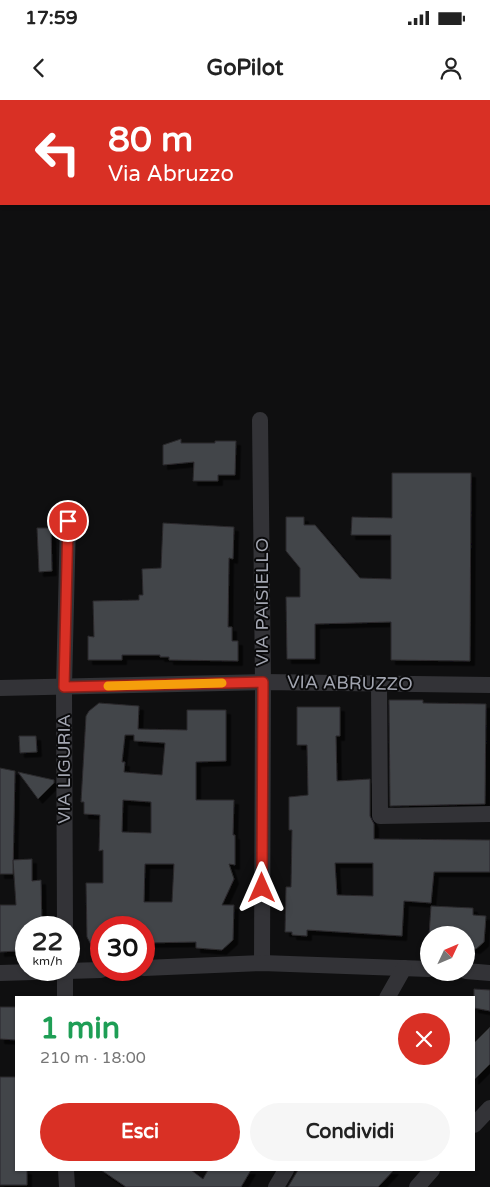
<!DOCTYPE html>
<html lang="it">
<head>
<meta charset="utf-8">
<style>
  body { margin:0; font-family:"Varela Round",sans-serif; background:#f6f6f6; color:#222; height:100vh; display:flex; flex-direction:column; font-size:19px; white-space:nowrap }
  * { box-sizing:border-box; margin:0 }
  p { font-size:16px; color:#767676 }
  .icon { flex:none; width:28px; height:28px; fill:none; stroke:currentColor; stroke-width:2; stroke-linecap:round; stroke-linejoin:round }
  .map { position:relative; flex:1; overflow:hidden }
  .drawer { position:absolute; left:15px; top:896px; width:460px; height:175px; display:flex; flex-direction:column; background:#fff; border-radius:0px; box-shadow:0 1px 4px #0004 }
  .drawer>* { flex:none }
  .top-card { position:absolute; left:0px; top:0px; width:490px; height:105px; box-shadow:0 1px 4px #0004; background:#d93025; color:#fff; overflow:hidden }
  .needle { width:32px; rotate:46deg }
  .tools { position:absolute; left:420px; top:826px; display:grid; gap:10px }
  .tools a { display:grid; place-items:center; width:55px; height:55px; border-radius:50%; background:#fff; box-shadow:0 1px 4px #0004; font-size:25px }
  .speed { position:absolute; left:15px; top:816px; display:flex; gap:10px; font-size:25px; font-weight:700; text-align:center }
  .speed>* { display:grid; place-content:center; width:65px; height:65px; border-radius:50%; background:#fff; box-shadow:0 1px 4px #0004; line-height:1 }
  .speed small { font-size:12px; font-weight:400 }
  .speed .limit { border:8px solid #d22; background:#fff; color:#111 }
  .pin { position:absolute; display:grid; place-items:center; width:42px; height:42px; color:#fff; margin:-21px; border:2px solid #fff; border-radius:50%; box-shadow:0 1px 5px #0007 }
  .me { position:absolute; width:55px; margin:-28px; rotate:0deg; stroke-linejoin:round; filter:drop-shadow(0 0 4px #0008) }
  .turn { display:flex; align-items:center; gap:18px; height:105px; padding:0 25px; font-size:22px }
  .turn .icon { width:65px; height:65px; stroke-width:2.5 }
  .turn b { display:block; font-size:35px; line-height:42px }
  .round { display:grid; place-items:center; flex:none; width:52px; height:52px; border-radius:26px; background:#f6f6f6 }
  .headline { display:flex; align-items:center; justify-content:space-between; height:85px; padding:0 25px }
  h1 { font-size:30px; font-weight:800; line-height:38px; color:#1e9e55 }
  .cta { display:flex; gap:10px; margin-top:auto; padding:10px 25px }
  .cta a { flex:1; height:58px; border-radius:30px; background:#d93025; color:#fff; font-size:20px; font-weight:800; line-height:58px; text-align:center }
  .cta a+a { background:#f6f6f6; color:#222 }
  .status { display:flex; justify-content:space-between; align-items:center; height:35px; padding:0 25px; background:#fff; direction:ltr }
  .status svg { height:14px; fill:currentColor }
  header { display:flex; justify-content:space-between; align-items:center; height:65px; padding:0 25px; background:#fff; font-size:22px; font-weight:800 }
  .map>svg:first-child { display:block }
  .building { fill:#434448; stroke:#2a292c; fill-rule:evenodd; filter:url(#shadow) }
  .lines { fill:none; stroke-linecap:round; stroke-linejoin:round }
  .minor { stroke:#333337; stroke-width:16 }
  .route-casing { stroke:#8d1f18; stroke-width:12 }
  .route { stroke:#d93025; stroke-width:9 }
  .slow { stroke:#f59e0b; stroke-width:9 }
  .labels { text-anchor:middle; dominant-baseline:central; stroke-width:4; stroke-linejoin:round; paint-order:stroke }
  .street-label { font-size:18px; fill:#a2a5b0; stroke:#0a0a0b }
</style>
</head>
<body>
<div class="status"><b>17:59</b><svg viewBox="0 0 49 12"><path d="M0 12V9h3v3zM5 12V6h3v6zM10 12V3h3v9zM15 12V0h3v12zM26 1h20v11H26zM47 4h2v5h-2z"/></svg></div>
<header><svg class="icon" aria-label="back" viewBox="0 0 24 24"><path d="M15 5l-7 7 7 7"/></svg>GoPilot<svg class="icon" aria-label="person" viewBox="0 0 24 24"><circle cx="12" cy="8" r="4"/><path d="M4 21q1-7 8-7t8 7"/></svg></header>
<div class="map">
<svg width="490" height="1087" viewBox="0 0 490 1087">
  <defs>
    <filter id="shadow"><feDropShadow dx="4.5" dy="4.5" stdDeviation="0" flood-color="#0009"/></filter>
  </defs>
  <rect width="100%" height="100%" fill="#0f0f10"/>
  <!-- building -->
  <g class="building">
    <path d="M181,339V343H215V341H236L235,375H218V381H193L194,362L163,365V345Z"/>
    <path d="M392,373H471L470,561L391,560V522L315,524V559H287L286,497H300V468L286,451V417H304V425H315L360,478L391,479V435H351L352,417L392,418Z"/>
    <path d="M163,423L234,427L233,459L229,458L228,527H232V541H238V561L169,560V557H160V555H122V560H88V536L94,537L93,501L139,500V495H143L142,469L161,468Z"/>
    <path d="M37,428H51L52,471L39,472Z"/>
    <path d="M389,600H423V603L486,604L485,704L390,706Z"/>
    <path d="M99,603L139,606L138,629L187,630V610H226V661L196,662V700H234L233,735H235V765L229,764L234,779L222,805H234L233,840L222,850L196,848V842L144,843V828H101V860H99L87,837L86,783H103V750L99,751L100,715L84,714V702H81L86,616L89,611ZM125,635H134V641L165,643L162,675L124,672L125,662H122ZM123,700L151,702V733L122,732ZM145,764H174L172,802H144Z"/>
    <path d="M297,607H340V636H336L337,681L370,679V716L374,724V739L490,740V772H434L431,803L404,801L402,836L307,830V836L292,835V832H285L286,787H291L292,730H289V697L308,695L307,645H297ZM335,763H373V796L337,795Z"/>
    <path d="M19,636H36L37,652L20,653Z"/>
    <path d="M0,668L15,671L13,774H0Z"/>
    <path d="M18,672L54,680V683L38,699Z"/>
    <path d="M32,759V781L41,780L42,828H26V845H17L18,851L0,852V805H16L13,760Z"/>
    <path d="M431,806L473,808V815L486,816L484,842L476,849L466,848V835H429Z"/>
    <path d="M474,889L490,890V911L474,908Z"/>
    <path d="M0,907H16V940L0,939Z"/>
    <path d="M490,927V964L474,980V943Z"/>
    <path d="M0,977H16V1070H27V1085H0Z"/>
    <path d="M101,1070H191L203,1079L208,1070H251L241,1087H126Z"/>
    <path d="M298,1070H394L378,1087H288Z"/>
  </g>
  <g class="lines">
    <!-- minor -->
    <g class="minor">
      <path d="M260,320L263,582L262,863"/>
      <path d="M379,584L380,716L490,714"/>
      <path d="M0,588L263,582L490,585"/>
      <path d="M65,828L64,587L68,421"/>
      <path d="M144,868L262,863L429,869"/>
      <path d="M65,870V898"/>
      <path d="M466,871L490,873"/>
      <path d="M0,873L101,870"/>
      <path d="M387,898L404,868"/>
      <path d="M474,1025L490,1008"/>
      <path d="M66,1070L67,1087"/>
      <path d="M276,1087L286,1070"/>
      <path d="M417,1087L432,1070"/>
    </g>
  </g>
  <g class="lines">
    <!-- route casing -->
    <g class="route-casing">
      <path id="route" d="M68,421L64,587L263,582L262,788"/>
    </g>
    <!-- route -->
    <use href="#route" class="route"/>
    <!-- slow -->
    <path class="slow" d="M108,586L222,583"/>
  </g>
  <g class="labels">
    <!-- street labels -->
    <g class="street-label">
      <text transform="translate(262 502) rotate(-90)">VIA PAISIELLO</text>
      <text transform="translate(350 583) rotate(1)">VIA ABRUZZO</text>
      <text transform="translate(64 669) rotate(-90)">VIA LIGURIA</text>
    </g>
  </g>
</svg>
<div class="tools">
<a><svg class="needle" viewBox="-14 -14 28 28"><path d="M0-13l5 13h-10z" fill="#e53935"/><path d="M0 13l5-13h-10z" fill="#767676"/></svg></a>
</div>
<div class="speed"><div>22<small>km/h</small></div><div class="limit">30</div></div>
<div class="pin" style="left:68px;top:421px;background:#d93025"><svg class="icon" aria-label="arrive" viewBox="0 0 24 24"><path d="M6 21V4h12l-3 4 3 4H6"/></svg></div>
<svg class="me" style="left:262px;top:788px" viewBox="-20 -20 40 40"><path d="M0-17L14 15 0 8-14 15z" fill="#d93025" stroke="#fff" stroke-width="4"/></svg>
<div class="top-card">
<div class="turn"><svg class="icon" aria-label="left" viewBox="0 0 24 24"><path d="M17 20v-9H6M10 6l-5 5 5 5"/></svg><div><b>80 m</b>Via Abruzzo</div></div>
</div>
<section class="drawer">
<div class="headline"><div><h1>1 min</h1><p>210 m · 18:00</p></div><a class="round" style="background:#d93025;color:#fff"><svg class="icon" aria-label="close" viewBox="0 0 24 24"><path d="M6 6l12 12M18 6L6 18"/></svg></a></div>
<div class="cta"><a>Esci</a><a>Condividi</a></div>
</section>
</div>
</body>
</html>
